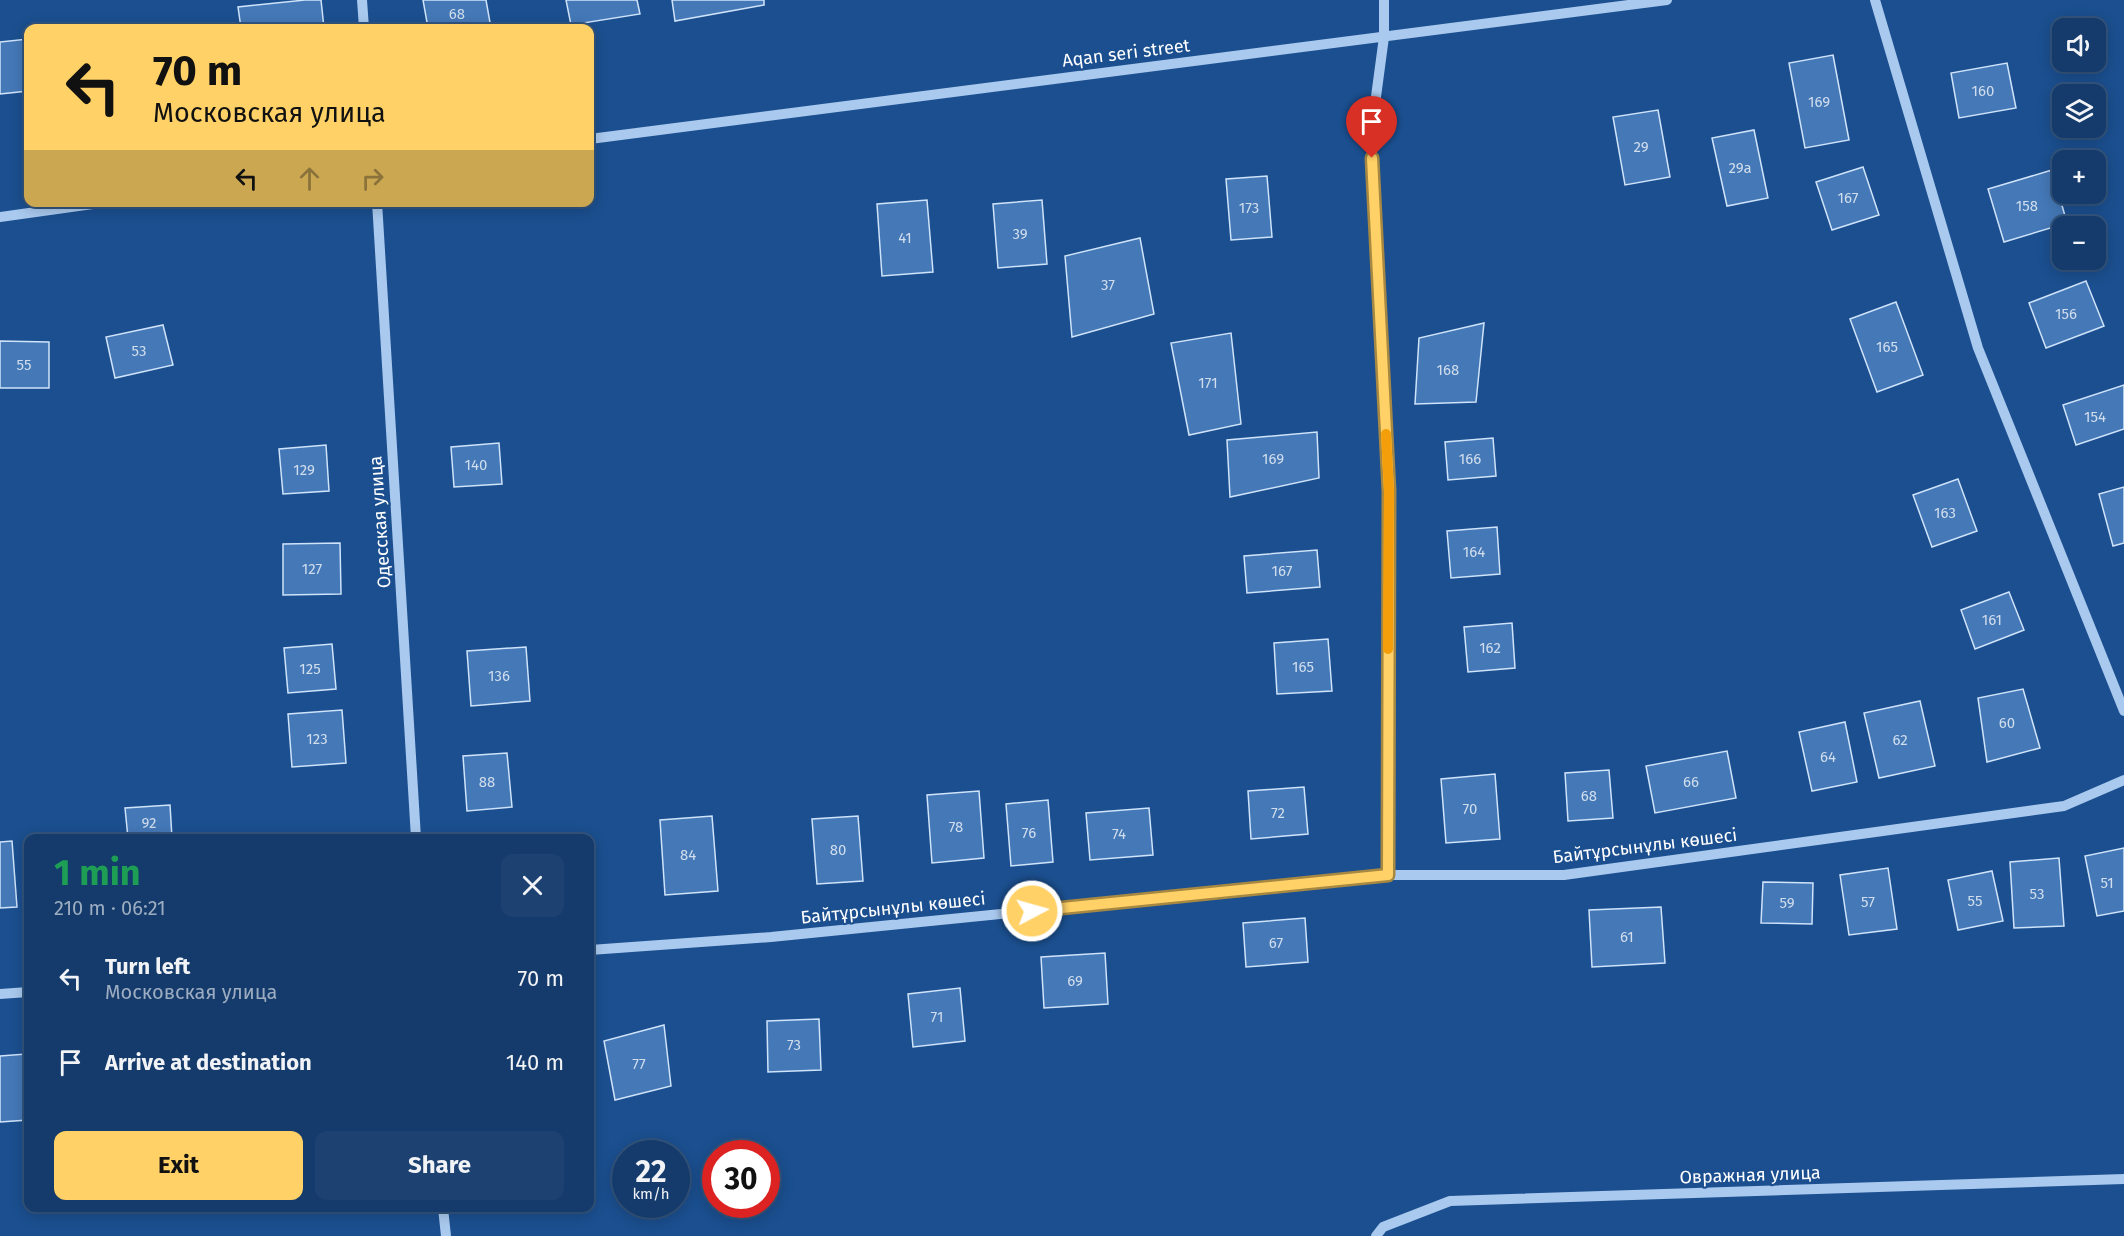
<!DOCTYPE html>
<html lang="en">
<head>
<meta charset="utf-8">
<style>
  body { margin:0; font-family:"Fira Sans",sans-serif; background:#1d4271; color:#f1f3f6; height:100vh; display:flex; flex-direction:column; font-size:22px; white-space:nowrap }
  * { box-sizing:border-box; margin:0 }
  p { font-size:20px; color:#9dadc1 }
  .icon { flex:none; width:33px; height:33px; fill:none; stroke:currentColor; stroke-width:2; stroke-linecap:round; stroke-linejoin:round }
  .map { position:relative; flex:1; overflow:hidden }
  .sheet { position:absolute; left:24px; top:834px; width:570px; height:378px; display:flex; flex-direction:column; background:#143b6b; border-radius:12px; box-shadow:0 3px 15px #0003,0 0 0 2px #33557e }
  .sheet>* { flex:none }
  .hud { position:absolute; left:24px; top:24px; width:570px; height:183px; border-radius:12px; box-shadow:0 3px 15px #0003,0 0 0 2px #33557e; background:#ffd166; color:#111; overflow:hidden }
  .fabs { position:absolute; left:2052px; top:18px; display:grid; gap:12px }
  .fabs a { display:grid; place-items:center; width:54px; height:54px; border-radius:12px; background:#143b6b; box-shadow:0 3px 15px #0003,0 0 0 2px #33557e; font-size:30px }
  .speed { position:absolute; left:612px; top:1140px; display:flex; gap:12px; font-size:30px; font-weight:700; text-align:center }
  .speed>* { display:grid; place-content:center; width:78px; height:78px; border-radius:50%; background:#143b6b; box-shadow:0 3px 15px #0003,0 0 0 2px #33557e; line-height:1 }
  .speed small { font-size:15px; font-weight:400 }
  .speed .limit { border:9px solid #d22; background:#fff; color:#111 }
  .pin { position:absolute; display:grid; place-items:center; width:51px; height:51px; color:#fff; margin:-62px -26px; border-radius:50% 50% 50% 0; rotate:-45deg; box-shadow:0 0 6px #0007 }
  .pin .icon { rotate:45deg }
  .me { position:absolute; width:66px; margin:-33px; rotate:84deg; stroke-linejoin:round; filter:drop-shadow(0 0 4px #0008) }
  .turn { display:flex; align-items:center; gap:21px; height:126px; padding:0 30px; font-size:27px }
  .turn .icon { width:78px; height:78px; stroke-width:2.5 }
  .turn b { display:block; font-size:42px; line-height:51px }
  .lanes { display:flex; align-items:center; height:57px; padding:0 30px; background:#0003; justify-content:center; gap:30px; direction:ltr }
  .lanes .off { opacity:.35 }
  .round { display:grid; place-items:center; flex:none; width:63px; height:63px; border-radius:12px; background:#1d4271 }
  .summary { display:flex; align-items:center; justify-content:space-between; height:102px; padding:0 30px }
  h1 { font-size:36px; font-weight:700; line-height:45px; color:#1e9e55 }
  .primary-button { display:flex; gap:12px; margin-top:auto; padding:12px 30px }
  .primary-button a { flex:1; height:69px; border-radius:12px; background:#ffd166; color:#111; font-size:24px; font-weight:700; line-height:69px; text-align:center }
  .primary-button a+a { background:#1d4271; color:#f1f3f6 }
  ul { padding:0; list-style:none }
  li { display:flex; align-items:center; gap:18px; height:84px; padding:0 30px }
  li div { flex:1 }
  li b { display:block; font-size:22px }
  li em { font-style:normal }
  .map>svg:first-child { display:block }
  .building { fill:#4478b7; stroke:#cfe3fa; stroke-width:1.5 }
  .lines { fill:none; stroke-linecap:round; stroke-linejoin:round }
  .minor { stroke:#a9c9ee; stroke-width:10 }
  .route-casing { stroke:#a68842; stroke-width:15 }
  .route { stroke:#ffd166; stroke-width:10 }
  .slow { stroke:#f59e0b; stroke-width:10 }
  .labels { text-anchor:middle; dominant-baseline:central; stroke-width:4.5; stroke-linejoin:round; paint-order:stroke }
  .number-label { font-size:15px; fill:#d0dded }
  .street-label { font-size:18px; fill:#fff; stroke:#1b4f8f }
</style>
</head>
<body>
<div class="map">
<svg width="2124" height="1236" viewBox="0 0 2124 1236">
  <rect width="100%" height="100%" fill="#1b4f8f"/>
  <!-- building -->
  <g class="building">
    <path d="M305,0H321L324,28H241L238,7Z"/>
    <path d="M423,0H486L491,28H428Z"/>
    <path d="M566,0H637L640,14L571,25Z"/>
    <path d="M672,0H764V5L675,21Z"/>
    <path d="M28,39V91L0,94V42Z"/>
    <path d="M1833,55L1849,140L1805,148L1789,63Z"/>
    <path d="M2007,63L2016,108L1959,118L1951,73Z"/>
    <path d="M1658,110L1670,177L1625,185L1613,117Z"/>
    <path d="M1754,130L1768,198L1727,206L1712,138Z"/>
    <path d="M1863,167L1879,215L1832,230L1816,182Z"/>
    <path d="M2052,170L2067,223L2004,242L1988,189Z"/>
    <path d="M1267,176L1272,237L1231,240L1226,179Z"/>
    <path d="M927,200L933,272L882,276L877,204Z"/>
    <path d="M1042,200L1047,264L998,268L993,204Z"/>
    <path d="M1140,238L1154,314L1072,337L1065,256Z"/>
    <path d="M2086,281L2104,326L2046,348L2029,303Z"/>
    <path d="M1896,302L1923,375L1877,392L1850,319Z"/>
    <path d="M1484,323L1476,402L1415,404L1419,338Z"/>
    <path d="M163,325L173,365L115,378L106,337Z"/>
    <path d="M1231,333L1241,424L1189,435L1171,343Z"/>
    <path d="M0,341L49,342V388H0Z"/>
    <path d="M2124,385V429L2076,445L2063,405Z"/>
    <path d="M1317,432L1319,478L1230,497L1227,440Z"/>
    <path d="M1493,438L1496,476L1448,480L1445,442Z"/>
    <path d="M499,443L502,484L454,487L451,447Z"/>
    <path d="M326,445L329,491L283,494L279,449Z"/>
    <path d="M1958,479L1977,531L1932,547L1913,495Z"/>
    <path d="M2124,487V543L2113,546L2099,494Z"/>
    <path d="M1497,527L1500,574L1451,578L1447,531Z"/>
    <path d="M340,543L341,594L283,595V544Z"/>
    <path d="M1317,550L1320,587L1247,593L1244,556Z"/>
    <path d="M2009,592L2024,630L1975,649L1961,610Z"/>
    <path d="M1512,623L1515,668L1468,672L1464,627Z"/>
    <path d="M1328,639L1332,691L1277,694L1274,643Z"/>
    <path d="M332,644L336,689L288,693L284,648Z"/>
    <path d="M526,647L530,701L471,706L467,651Z"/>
    <path d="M2023,689L2040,748L1987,762L1978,698Z"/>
    <path d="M1920,701L1935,766L1879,778L1864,713Z"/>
    <path d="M342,710L346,763L292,767L288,714Z"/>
    <path d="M1845,722L1857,782L1812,791L1799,732Z"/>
    <path d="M1727,751L1736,798L1655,813L1646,766Z"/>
    <path d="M507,753L512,807L467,811L463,756Z"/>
    <path d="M1609,770L1613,818L1568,821L1565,773Z"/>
    <path d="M1495,774L1500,839L1446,843L1441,779Z"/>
    <path d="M1304,787L1308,834L1251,839L1248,791Z"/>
    <path d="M979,791L984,858L932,863L927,795Z"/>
    <path d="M1048,800L1053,862L1011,866L1006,804Z"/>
    <path d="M170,805L172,838H128L125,808Z"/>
    <path d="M1149,808L1153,855L1090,860L1086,813Z"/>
    <path d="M712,816L718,891L665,895L660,820Z"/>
    <path d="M858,816L863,881L817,884L812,819Z"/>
    <path d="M12,841L17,907L0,908V842Z"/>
    <path d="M2124,848V911L2097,916L2085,856Z"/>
    <path d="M2059,858L2064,926L2014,928L2010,862Z"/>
    <path d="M1888,868L1897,929L1849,935L1840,875Z"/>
    <path d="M1992,871L2003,921L1958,930L1948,880Z"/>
    <path d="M1763,882L1813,883L1812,924L1761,923Z"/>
    <path d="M1661,907L1665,963L1592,967L1589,910Z"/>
    <path d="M1305,918L1308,962L1246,967L1243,923Z"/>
    <path d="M1105,953L1108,1004L1044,1008L1041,957Z"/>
    <path d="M960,988L965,1041L913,1047L908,994Z"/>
    <path d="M819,1019L821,1070L768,1072L767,1021Z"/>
    <path d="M664,1025L671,1086L615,1100L604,1041Z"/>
    <path d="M26,1054L28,1120L0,1122V1056Z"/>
  </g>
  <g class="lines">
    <!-- minor -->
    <g class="minor">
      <path d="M362,0L364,28"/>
      <path d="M1384,0V37L1371,134L1389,491L1388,875"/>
      <path d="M1875,0L1978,348L2124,711"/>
      <path d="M590,139L1667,0"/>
      <path d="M377,202L416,838"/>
      <path d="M0,217L107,202"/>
      <path d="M590,950L771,937L1388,875H1564L2064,806L2124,780"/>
      <path d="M0,994L28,992"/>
      <path d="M443,1208L446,1236"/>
      <path d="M1376,1236L1383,1227L1450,1201L2124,1179"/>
    </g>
  </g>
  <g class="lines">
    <!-- route casing -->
    <g class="route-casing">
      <path id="route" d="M1032,911L1388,875L1389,491L1372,158"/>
    </g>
    <!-- route -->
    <use href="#route" class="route"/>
    <!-- slow -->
    <path class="slow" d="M1386,434L1389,491L1388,649"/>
  </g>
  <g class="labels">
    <!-- number labels -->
    <g class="number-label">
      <text x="457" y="14">68</text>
      <text x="1983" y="91">160</text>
      <text x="1819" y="102">169</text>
      <text x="1641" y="147">29</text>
      <text x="1740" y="168">29а</text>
      <text x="1848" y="198">167</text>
      <text x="2027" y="206">158</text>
      <text x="1249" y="208">173</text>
      <text x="1020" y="234">39</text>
      <text x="905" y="238">41</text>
      <text x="1108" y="285">37</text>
      <text x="2066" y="314">156</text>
      <text x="1887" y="347">165</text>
      <text x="139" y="351">53</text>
      <text x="24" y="365">55</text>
      <text x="1448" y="370">168</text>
      <text x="1208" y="383">171</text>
      <text x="2095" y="417">154</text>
      <text x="1273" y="459">169</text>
      <text x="1470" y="459">166</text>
      <text x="476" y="465">140</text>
      <text x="304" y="470">129</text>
      <text x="1945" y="513">163</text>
      <text x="1474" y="552">164</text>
      <text x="312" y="569">127</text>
      <text x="1282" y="571">167</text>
      <text x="1992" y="620">161</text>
      <text x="1490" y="648">162</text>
      <text x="1303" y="667">165</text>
      <text x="310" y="669">125</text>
      <text x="499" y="676">136</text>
      <text x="2007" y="723">60</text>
      <text x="317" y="739">123</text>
      <text x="1900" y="740">62</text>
      <text x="1828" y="757">64</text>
      <text x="487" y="782">88</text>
      <text x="1691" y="782">66</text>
      <text x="1589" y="796">68</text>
      <text x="1470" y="809">70</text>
      <text x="1278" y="813">72</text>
      <text x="149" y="823">92</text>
      <text x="956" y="827">78</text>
      <text x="1029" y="833">76</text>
      <text x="1119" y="834">74</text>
      <text x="838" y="850">80</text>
      <text x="688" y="855">84</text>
      <text x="2107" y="883">51</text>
      <text x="2037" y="894">53</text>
      <text x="1975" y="901">55</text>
      <text x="1868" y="902">57</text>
      <text x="1787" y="903">59</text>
      <text x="1627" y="937">61</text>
      <text x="1276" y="943">67</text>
      <text x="1075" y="981">69</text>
      <text x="937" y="1017">71</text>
      <text x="794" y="1045">73</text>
      <text x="639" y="1064">77</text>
    </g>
    <!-- street labels -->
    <g class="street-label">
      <text transform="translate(1126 53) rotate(-7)">Aqan seri street</text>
      <text transform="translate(380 522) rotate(-94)">Одесская улица</text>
      <text transform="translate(1645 846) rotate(-7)">Байтұрсынұлы көшесі</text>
      <text transform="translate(893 908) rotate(-6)">Байтұрсынұлы көшесі</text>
      <text transform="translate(1750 1175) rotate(-2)">Овражная улица</text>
    </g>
  </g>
</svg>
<div class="fabs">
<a><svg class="icon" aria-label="sound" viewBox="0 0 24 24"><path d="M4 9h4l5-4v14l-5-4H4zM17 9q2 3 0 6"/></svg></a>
<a><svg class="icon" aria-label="layers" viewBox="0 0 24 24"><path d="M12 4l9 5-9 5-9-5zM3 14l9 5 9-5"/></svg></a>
<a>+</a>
<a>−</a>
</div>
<div class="speed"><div>22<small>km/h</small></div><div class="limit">30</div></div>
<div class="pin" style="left:1372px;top:158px;background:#d93025"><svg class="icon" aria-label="arrive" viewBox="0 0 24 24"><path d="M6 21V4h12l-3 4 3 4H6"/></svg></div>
<svg class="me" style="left:1032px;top:911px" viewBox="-20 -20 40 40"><circle r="17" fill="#ffd166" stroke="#fff" stroke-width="3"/><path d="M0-11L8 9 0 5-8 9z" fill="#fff"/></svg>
<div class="hud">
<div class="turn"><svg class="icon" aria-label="left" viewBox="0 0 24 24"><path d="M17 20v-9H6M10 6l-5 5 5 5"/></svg><div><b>70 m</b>Московская улица</div></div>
<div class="lanes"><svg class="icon" aria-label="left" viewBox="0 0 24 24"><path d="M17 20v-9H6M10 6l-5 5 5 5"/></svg><svg class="icon off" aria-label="ahead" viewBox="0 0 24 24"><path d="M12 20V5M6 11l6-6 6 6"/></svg><svg class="icon off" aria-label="right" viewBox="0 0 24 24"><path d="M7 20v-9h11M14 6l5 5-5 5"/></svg></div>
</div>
<section class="sheet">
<div class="summary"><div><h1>1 min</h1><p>210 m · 06:21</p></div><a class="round"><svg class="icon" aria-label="close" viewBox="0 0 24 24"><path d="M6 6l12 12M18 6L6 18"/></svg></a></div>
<ul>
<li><svg class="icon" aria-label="left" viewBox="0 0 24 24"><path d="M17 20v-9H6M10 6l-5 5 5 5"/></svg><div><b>Turn left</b><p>Московская улица</p></div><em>70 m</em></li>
<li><svg class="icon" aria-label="arrive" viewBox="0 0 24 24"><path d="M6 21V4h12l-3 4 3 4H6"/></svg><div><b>Arrive at destination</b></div><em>140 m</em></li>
</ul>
<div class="primary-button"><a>Exit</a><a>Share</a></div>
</section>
</div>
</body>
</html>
